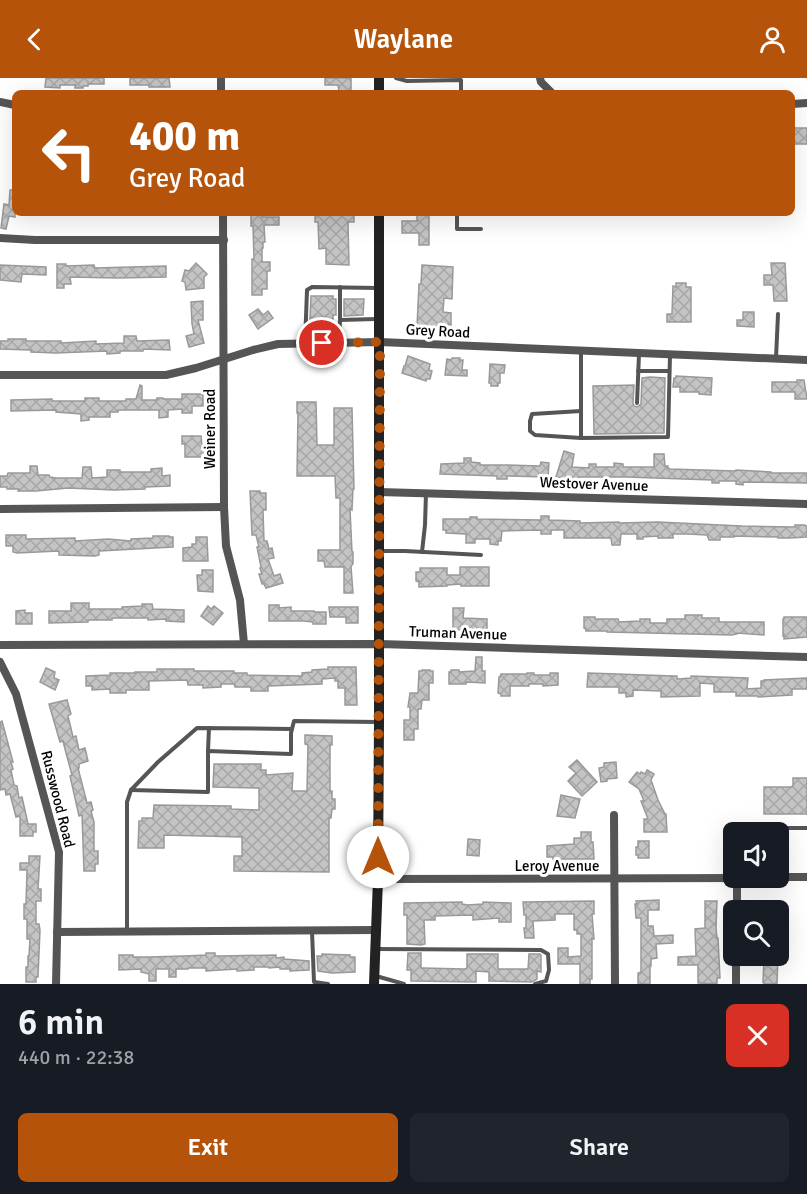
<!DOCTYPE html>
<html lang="en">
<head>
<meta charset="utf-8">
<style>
  body { margin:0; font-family:Signika,sans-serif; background:#20242c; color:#f1f3f6; height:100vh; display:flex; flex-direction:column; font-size:22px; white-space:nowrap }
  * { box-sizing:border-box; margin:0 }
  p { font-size:20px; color:#9ea1a6 }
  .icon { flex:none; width:33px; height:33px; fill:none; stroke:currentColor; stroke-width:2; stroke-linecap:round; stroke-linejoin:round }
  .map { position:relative; height:906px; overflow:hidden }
  .side { display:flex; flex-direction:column; background:#171b24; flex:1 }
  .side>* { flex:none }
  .guide { position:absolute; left:12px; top:12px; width:783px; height:126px; border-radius:9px; box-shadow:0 6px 24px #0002; background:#b45309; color:#fff; overflow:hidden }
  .controls { position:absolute; left:723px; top:744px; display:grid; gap:12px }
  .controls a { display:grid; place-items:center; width:66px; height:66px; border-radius:9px; background:#171b24; box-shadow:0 6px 24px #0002; font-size:30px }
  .pin { position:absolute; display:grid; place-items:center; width:51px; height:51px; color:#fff; margin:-26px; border:3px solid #fff; border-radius:50%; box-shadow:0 2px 6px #0007 }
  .me { position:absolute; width:66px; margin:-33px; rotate:0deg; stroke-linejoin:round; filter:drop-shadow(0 0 4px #0008) }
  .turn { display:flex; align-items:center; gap:21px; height:126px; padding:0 18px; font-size:27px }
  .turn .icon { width:78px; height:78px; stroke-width:2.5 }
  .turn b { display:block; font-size:42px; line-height:51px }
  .round { display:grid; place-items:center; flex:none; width:63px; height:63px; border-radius:9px; background:#20242c }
  .headline { display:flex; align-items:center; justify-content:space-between; height:102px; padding:0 18px }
  h1 { font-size:36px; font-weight:600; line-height:45px }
  .action { display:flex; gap:12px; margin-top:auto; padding:12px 18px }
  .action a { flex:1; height:69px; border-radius:9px; background:#b45309; color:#fff; font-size:24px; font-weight:600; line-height:69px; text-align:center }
  .action a+a { background:#20242c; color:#f1f3f6 }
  header { display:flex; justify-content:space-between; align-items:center; height:78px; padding:0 18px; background:#b45309; color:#fff; font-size:27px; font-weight:600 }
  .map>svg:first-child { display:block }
  .building { fill:url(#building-cross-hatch); stroke:#999; stroke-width:1.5 }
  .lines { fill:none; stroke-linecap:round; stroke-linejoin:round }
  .lane { stroke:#555; stroke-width:4 }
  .street { stroke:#555; stroke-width:8 }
  .secondary { stroke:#222; stroke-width:10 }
  .route { stroke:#b45309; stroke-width:10; stroke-dasharray:0 18 }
  .labels { text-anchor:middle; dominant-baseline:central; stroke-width:6; stroke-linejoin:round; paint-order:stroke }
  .street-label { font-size:15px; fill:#000; stroke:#fff }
</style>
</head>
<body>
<header><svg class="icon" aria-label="back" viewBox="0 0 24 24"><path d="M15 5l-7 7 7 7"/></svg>Waylane<svg class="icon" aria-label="person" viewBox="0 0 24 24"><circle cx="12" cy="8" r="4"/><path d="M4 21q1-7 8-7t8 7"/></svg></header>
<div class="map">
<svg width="807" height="906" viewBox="0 0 807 906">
  <defs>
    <pattern id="building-cross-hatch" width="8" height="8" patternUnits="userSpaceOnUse" patternTransform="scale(1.5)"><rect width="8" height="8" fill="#c4c4c4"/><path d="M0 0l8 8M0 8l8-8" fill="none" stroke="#a7a7a7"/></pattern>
  </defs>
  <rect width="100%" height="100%" fill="#fff"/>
  <!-- building -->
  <g class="building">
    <path d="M46,0H104V6H88V8H83V10H75V7H60V10L45,9Z"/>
    <path d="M130,0H169L170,9H149V7H130Z"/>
    <path d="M325,0H351V13H339L338,7H325Z"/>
    <rect x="792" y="50" width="15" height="16"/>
    <path d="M10,112H15V139L9,138L6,151L1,150L4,126L9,127Z"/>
    <path d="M251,135H262V139H279V147H264L265,164H263V170H262V184H270V193H267V211H262V217H252V181H254L253,148H251Z"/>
    <path d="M315,135H354V144H348L349,187L326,186V170L319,171L318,144H315Z"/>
    <path d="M417,135H429V167H419V155H402V143H417Z"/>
    <path d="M196,185L207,196L204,199V210L186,212L185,204L182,203L185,192L189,193Z"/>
    <path d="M771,185H785L787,223H774L773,207H764V197H772Z"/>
    <path d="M57,186H66V188L94,187L95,190L166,188V199L117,200L70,199L71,206H64V210H57Z"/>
    <path d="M0,187L46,189V197L22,196L21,204L0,202Z"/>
    <path d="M422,187L453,189L452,221L444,220L443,234L451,235V247L448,246L447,251L426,250V252H420L417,248L419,206H421Z"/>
    <path d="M676,205H686V209H691V244H667V236H672L673,208L676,209Z"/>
    <path d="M311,218H333V221H336V237H333V241H310Z"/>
    <path d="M344,221H364L363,237L344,238Z"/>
    <path d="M203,223V242H198L204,265L189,269L186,258L194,256L192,246L191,224Z"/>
    <path d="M258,231L263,237L268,233L273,240L258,251L249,237Z"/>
    <path d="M743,234H754V249L737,248V242H743Z"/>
    <path d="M124,258H136L137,263L169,262L170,272L143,271V273H120V275L107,276V273L56,275L31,274V272L0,271V263H8V261H26V263H61V265L96,263V266L124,265Z"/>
    <path d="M408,278L430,286L429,292L432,293L430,301H426V303L402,295L404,288H405Z"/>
    <path d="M452,280H460L459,282H463L462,292H467V298L445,297L447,281L451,282Z"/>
    <path d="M490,286L505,287L504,295H500V305H498V308H491V305H489Z"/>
    <path d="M676,298L712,300L711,317L699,316V314H680V309H673L674,300H676Z"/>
    <path d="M650,299L665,300L664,355L594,356L593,308L634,307L633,325L634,328L637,329L641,326L642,300Z"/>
    <path d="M797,302H804L807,321H795V314H772V304H797Z"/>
    <path d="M140,307L142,308V322H157V320H163V321H182V316H203V328H192V335H182V331L168,332V339L159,340V332H118V334H110V339H89V342L81,343V336L56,334V332L11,333V322L52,321V323H85V320H99V323H126V321H136Z"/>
    <path d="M297,324H316L317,367H334V330H352L354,411H353L352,432L350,431L352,474H353V486L351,488L353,515H344V489H325L324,483H318V472H340V420H336L335,398H297L298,335H297Z"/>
    <path d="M182,358H201L202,368H211V379H185V366H182Z"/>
    <path d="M564,373L574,376L572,389L589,390V386H596V389H614V385L623,386V389H654V376H664L665,388H668V390L670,391L736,393V392L771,394V395H807V405L743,404V407L736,406V403H719V405H712V402L627,399H579V403H569V401L556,399Z"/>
    <path d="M464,380H471V384L480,385V387H508L540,388L541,384L549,385L548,399L507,398V401H497V398L440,396L441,386L464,385Z"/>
    <path d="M30,388H37L38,397H49L50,399L56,400H82L83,389H91L92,400L107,399V392H120V394H151V391L162,390V398L170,397V408L145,409V411L114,412L68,410L36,413H18L19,411H7V409H0V398H7L8,395H30Z"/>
    <path d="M250,413H260V415H266V432H263L264,463H267L269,471L272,470L274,480L268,481L274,498L280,496L283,505L266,510L264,506H262L259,496H262L260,490L261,489L257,469H259L256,457H252Z"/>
    <path d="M541,438H549V442L580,443V445L619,444V445L658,444L742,448L795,449V447H805V448H807V459L790,460H778V459L734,458V459H720V462H709L707,457L688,456H673V460H658V458L643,459V461H637V456H621L620,467H612L611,460H564V452H551V456H541V452L502,453L501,463H498V467L490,466V461H475V465H466V456L446,455V452H443V441H470V439H477V441L541,442Z"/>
    <path d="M6,457H26V461L75,460V463L108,461L131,463V461L153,460V458H169V459H173V469L99,473V477L95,478L59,477V473L17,475L13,474V468H6Z"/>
    <path d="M196,459H207L208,483H183V470L192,469V466H196Z"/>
    <path d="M460,489H489V508H461V506L447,507V508L419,509V504L416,503V494H420V490H447V497H460Z"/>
    <path d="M202,492H213V514L198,513L197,497H202Z"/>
    <path d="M71,525H89V531H122V529L142,528V526H152L153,531L184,532V544L166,543V541L148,542V540H112V542H88V544L49,545V533H71Z"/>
    <path d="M269,527H279V530L291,529V533H314V534H326V546H313V544L304,543H269Z"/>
    <path d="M208,528L211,531L214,528L223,535L213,547L201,538Z"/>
    <path d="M329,529H358V545H346V539H330Z"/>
    <path d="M453,530H464L463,540L487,541V551L453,552Z"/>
    <path d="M25,532V535H32V546H16V533Z"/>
    <path d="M685,537H702V540H719V544H764V557L737,555V556L732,557L607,554V553H586L585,550H584V539H595V541H618L619,544L640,543V541H650V545H667V541H685Z"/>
    <path d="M784,539H807V559L784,561V558H783V541H784Z"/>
    <path d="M476,579H482V593H485V605L466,604V606H449V594H451V592H459V594L475,593Z"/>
    <path d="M328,589H356L357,627H345V610H338V603H335V600L322,601V606L268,608V613H251V609H235L234,606H221V609L203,610V607H188L187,602L149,603V612H126V615H110V611L92,612V608H86V598L110,597V595H135V594H157V591H194V593H234V595H247V597L302,598V595L312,594V592L328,591Z"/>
    <path d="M46,590L55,594L54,600L59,602L55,612L40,604Z"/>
    <path d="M422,592H430V593H433V605H429V622H422L421,631H418V651H414V662H404V642H410V629H408L410,615H418L419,593H422Z"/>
    <path d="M527,595H534V597H550V595H558V607L543,608V606H529V608H510V618H501V616L498,615L499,599H500L501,596H527Z"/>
    <path d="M588,595L674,598H677V601L691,600V598L748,600L747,611L761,610V603H764V602L807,600V611H792V617L758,619V618H736V614H714V606L700,605V618L661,619V613L633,612V618L626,619V615H619V609H587Z"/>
    <path d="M67,622L71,636L68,638L73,659L76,658L79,672L85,670L88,683L79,686V690H78L87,725L91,724L93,732L91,733L94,744V773H98V786H95V793H84L82,737L79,738L70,698L72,697L66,675L63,663L60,664L49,626Z"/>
    <path d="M2,643L13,684H11L13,691L11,692L14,707L17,708L19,720L22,719L28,746H36V754H33V758H20V738L16,739L10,716L6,717L5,711L0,712V644Z"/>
    <path d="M305,657L332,658V667H330V713H332V721H335V731H332L331,740H329V794L234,793V778H242V759L164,757V770H138L139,743H142V740H153L154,727L231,728V731L259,732V710L213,709L214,686H261V692H266V697L293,695L292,713H307L308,667L305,666Z"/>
    <path d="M577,682L597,704L582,718L568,703L576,695L569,689Z"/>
    <path d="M616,684L617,700L607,701V703L601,704L599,690L604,689V685Z"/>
    <path d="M647,692L654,696L651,702L658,722L665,736H666L667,754H644V741H648L641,723H644L639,711L629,704L637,694L640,696L641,694L645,696Z"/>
    <path d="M793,700H807V736H764V709H791L793,708Z"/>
    <path d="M561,717L580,721L575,740L557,738Z"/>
    <path d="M581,754H591V764H593L594,781H553V779H547V768L574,766V760H581Z"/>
    <path d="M468,761L480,762L479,778L467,777Z"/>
    <path d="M638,763H649V780H638V777H636V769H638Z"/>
    <path d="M29,778H40L38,811H41V823H36V846H39L40,852L38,899H36V904H26V889H28V878H29L30,861H27V841H24V826H26L27,792H20V785H29Z"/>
    <path d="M659,822V832H648V848H653L654,858L673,857V865L656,866L657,880L651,881V888H650V906H638V895L641,894V840H636L635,826H637L636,823Z"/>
    <path d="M594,823V836H592L594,861H592V901H590V906H580V886H558V870H568V879L581,878V856H577V852H574V836H555V842L533,843L534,860H525L524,850H526V837H524L523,824Z"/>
    <path d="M705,823H717L716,850L717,860H718L720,900H717V906L698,905V887H678V879L696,878L695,851L705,850Z"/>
    <path d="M462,824V826L468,827L483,826V824L511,825V844H499V840L473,842V837L435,838V842H424L425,866L421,867L407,866V837H404V825Z"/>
    <path d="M206,875H215V878H220L276,877V880L284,879V881L309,883V892L290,893V891H280V889L269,890V889H254V892L237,893V891L206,893V890H188V891H176V899H169V891H156V903H149V896L141,894V891L119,892V877H133V879H149L184,878L206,877Z"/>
    <path d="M408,875H421V890H423L465,891L467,890V876H498V891H528L529,876H540L541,877V894L537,893V901L532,904L489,903V894L476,893V904L411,903V892H407Z"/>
    <path d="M322,876L350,877V879H355V894L332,895L318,893L317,878H322Z"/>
    <path d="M766,878H778L777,906H764L763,904L764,881L766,882Z"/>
  </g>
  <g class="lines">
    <!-- lane -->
    <g class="lane">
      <path d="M396,0L407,3L461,2V15"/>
      <path d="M457,135V151H481"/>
      <path d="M340,242V209"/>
      <path d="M339,265L340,242L376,241"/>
      <path d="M305,266L307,212L312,209L379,210"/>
      <path d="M776,280L778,236"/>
      <path d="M638,293H668"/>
      <path d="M637,325L639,276"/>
      <path d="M581,333L532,336L530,343V353L535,357L581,360L668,359L670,277"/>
      <path d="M581,360V273"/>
      <path d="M380,473H405L481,477"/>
      <path d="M422,474L425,447L426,415"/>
      <path d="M292,651L197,650L158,684L131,712L208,714V673L291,676V655L294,643L378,644"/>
      <path d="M208,673L209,650"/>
      <path d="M768,750H807"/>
      <path d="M127,853V724L131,712"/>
      <path d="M312,853L314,904L328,906"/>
      <path d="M376,871L541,872L548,876L549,892L546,903L535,906"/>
      <path d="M376,898L404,906"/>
    </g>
    <!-- street -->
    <g class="street">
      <path d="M540,0L541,4L552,15"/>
      <path d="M221,15V0"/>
      <path d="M0,24L15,27"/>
      <path d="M792,26L807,25"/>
      <path d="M223,135L224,429L226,468L240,522L244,566"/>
      <path d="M0,160L35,162H224"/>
      <path d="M0,297H166L196,290L253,272L278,266L380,264L807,282"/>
      <path d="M379,414L807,426"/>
      <path d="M0,431L224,429"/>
      <path d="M0,567L380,566L807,579"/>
      <path d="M0,584L16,616L59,774L56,906"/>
      <path d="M614,737L615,906"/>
      <path d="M778,799H807"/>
      <path d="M378,801L737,800"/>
      <path d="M737,832V800"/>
      <path d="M57,854L376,852"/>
      <path d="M736,906V878"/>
    </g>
    <!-- secondary -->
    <g class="secondary">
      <path d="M379,0V15"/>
      <path d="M374,906L378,801L379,644V135"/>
    </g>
  </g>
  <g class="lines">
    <!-- route -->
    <path class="route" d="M322,265L380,264L378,779"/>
  </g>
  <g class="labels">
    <!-- street labels -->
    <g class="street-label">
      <text transform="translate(438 253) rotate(3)">Grey Road</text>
      <text transform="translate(210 351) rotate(-90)">Weiner Road</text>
      <text transform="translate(594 406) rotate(2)">Westover Avenue</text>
      <text transform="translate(458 555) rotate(2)">Truman Avenue</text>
      <text transform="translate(58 721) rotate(76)">Russwood Road</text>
      <text x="557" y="788">Leroy Avenue</text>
    </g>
  </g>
</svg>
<div class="controls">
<a><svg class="icon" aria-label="sound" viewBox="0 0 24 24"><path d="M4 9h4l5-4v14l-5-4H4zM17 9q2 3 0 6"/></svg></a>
<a><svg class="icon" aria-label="search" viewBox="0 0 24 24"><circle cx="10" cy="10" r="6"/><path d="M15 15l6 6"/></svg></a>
</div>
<div class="pin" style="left:322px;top:265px;background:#d93025"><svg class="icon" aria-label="arrive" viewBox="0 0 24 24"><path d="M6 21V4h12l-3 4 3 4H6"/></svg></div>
<svg class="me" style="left:378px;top:779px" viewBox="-20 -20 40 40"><circle r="19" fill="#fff"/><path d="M0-13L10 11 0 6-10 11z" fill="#b45309"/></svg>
<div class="guide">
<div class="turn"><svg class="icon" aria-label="left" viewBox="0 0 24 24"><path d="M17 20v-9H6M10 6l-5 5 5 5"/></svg><div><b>400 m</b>Grey Road</div></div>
</div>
</div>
<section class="side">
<div class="headline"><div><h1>6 min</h1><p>440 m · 22:38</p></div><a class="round" style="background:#d93025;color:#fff"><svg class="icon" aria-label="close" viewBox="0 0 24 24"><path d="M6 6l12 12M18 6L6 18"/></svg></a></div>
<div class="action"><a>Exit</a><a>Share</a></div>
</section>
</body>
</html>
